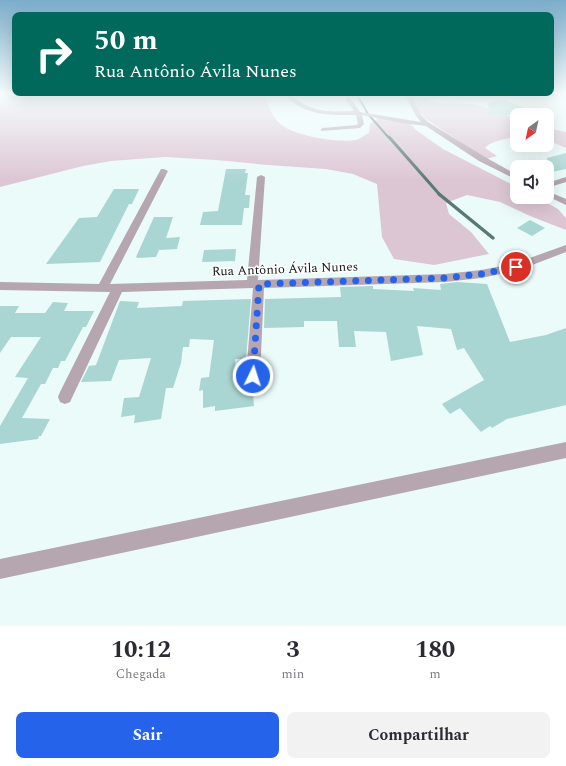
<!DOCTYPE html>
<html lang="pt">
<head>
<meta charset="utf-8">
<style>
  body { margin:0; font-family:Spectral,serif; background:#f2f2f3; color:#2b2b33; height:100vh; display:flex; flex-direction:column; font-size:15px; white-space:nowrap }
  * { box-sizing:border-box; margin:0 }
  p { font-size:13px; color:#7c7c81 }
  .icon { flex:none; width:22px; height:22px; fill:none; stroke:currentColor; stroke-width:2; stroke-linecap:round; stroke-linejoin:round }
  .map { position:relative; height:626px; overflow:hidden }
  .sheet { display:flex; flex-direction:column; background:#fff; flex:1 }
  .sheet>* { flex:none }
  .hud { position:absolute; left:12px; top:12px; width:542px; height:84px; border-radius:8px; box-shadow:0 4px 16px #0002; background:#00695c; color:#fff; overflow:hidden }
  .needle { width:26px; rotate:213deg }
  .fabs { position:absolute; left:510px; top:108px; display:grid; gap:8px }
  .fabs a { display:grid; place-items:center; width:44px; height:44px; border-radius:8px; background:#fff; box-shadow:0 4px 16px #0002; font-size:20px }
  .pin { position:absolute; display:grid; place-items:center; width:34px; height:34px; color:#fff; margin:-17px; border:2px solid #fff; border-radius:50%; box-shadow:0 1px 4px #0007 }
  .me { position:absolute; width:44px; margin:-22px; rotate:4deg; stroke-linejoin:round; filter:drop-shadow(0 0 3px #0008) }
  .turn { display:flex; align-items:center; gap:14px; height:84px; padding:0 16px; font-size:18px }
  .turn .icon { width:52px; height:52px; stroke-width:2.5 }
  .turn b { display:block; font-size:28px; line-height:34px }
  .eta { display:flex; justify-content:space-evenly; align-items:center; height:68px; text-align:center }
  .eta b { font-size:24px; font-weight:700; line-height:28px }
  .cta { display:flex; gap:8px; margin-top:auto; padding:8px 16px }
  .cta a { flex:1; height:46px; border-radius:8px; background:#2563eb; color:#fff; font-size:16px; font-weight:700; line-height:46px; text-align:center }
  .cta a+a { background:#f2f2f3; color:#2b2b33 }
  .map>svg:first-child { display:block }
  .green { fill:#ddc6d4 }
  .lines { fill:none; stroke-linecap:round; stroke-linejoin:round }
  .stream-far2 { stroke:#597977; stroke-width:2 }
  .stream-far1 { stroke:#597977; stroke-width:3 }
  .stream { stroke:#597977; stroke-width:3.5 }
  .building { fill:#a9d5d3 }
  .minor { fill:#b5a6b0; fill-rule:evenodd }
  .route { stroke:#2563eb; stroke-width:7; stroke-dasharray:0 12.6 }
  .labels { text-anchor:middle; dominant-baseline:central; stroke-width:3; stroke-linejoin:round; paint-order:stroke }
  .street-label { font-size:13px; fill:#121817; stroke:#fff }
</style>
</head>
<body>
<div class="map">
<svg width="566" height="626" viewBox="0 0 566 626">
  <rect width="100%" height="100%" fill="#eafbfa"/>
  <!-- green -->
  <g class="green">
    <path d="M0,93H263C268,103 271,115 279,123C293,136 337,143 356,140C360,139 365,135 369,133L370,124L380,117L410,123L416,130L443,149L517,187V197H536L558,209L566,218V230L530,216L500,202L467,195L446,203L449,214L471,232L489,254L434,265L394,259L382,237L377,184L353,174L326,169L268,165L216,160L165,157L111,161L83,166L0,187Z"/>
    <path d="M410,93H446L443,97L428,100C442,106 457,102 471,104C487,107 501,113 516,119L517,135C508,140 491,140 485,148L497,156L486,159L426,119L415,109Z"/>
    <path d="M547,128L566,132V148L547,140Z"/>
  </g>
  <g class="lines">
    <!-- stream-far2 -->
    <path class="stream-far2" d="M356,93L368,114L389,138"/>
    <!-- stream-far1 -->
    <path class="stream-far1" d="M389,137L440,195"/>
    <!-- stream -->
    <path class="stream" d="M439,194L493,238"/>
  </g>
  <!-- building -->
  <g class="building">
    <path d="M505,100L541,115H489L488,103Z"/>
    <path d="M566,153V169L547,173V158Z"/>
    <path d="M226,169H246L245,173H248L245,195H250L249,208H244L242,225H200L203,212L218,211Z"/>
    <path d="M114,189H139L132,204H129L100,262L46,264L79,218L97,217Z"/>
    <path d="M154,217H173L166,238L180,237L177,249L159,250L156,257L138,258L136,257Z"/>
    <path d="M530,220L545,228L532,236L517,228Z"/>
    <path d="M236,249L235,261L202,262L204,250Z"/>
    <path d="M457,282L487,284L510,342L546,335L566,328V405L507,419L492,428L490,426L481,432L460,408L450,414L442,404L484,380L464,348L457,350L451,329L417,326L423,355L391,361L386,332L354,331L356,347H339L337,321H304V327L264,328L265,299L341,297L340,287L373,286V289L414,291L413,288L441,290L440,284Z"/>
    <path d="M251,299L246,359H235L237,385L252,383L254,406L215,411V406L203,408V390L199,391L201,378L209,377L214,340L190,339L189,347H183L181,363L173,388H166L161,419L134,423L135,415L121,417L124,398L139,397L151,358L119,360L111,381L81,382L89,366L96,365L120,301L139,302L137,308L182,306L183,301Z"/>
    <path d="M53,302L68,303L64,311H94L86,327H83L65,361H61L58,368H53L45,384H41L22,418L50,419L41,436H39L38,439L0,444V426L28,378L15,377L41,337H11L0,353V306H19L15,313H45Z"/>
  </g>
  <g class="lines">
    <!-- minor -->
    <g class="minor">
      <path d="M283,93H289C310,113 327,112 354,111L341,93H347L360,112L421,122L416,116L404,93H410L421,115L428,122L485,157L517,175V180L479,161L426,126L402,123L362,115L364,124L360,128L321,131V129L323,128L356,125L358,124L356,115C328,115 303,116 283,93Z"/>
      <path d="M161,169H164L168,171L110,284L247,280L257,177L261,175L265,177L258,280L445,274L481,270L513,264L566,245V252L519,270L481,278L445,282L264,288L260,376L258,380L253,382L248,380L246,376L253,288L122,292L70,402L65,404L60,402L58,397L60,392L110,292L0,290V282L99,284Z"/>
      <path d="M566,177V182L547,188V183Z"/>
      <path d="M547,191L566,199V205L547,196Z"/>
      <path d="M566,442V458L0,579V559Z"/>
    </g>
  </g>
  <!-- sky -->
  <linearGradient id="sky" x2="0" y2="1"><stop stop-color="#7badcb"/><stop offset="0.52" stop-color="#f6fdfd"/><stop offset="1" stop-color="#f6fdfd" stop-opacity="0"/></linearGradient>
  <rect width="566" height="180" fill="url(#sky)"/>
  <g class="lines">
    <!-- route -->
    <path class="route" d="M253,376L259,284L444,278L481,274L516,267"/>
  </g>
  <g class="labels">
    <!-- street labels -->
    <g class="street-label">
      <text transform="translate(285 269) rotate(-2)">Rua Antônio Ávila Nunes</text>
    </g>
  </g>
</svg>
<div class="fabs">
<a><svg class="needle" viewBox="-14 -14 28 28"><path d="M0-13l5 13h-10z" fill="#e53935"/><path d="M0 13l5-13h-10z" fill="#7c7c81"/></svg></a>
<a><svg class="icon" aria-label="sound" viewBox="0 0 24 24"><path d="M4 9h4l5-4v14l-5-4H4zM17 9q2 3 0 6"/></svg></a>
</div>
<div class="pin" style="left:516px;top:267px;background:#d93025"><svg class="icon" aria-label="arrive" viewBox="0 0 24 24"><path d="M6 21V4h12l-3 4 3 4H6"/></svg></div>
<svg class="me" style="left:253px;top:376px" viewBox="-20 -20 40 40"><circle r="17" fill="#2563eb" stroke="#fff" stroke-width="3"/><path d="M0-11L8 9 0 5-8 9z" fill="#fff"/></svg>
<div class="hud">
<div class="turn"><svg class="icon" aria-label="right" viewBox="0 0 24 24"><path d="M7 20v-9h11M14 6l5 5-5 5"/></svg><div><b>50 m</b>Rua Antônio Ávila Nunes</div></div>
</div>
</div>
<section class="sheet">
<div class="eta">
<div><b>10:12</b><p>Chegada</p></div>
<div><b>3</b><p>min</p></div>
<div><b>180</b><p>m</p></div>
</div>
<div class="cta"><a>Sair</a><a>Compartilhar</a></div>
</section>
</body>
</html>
